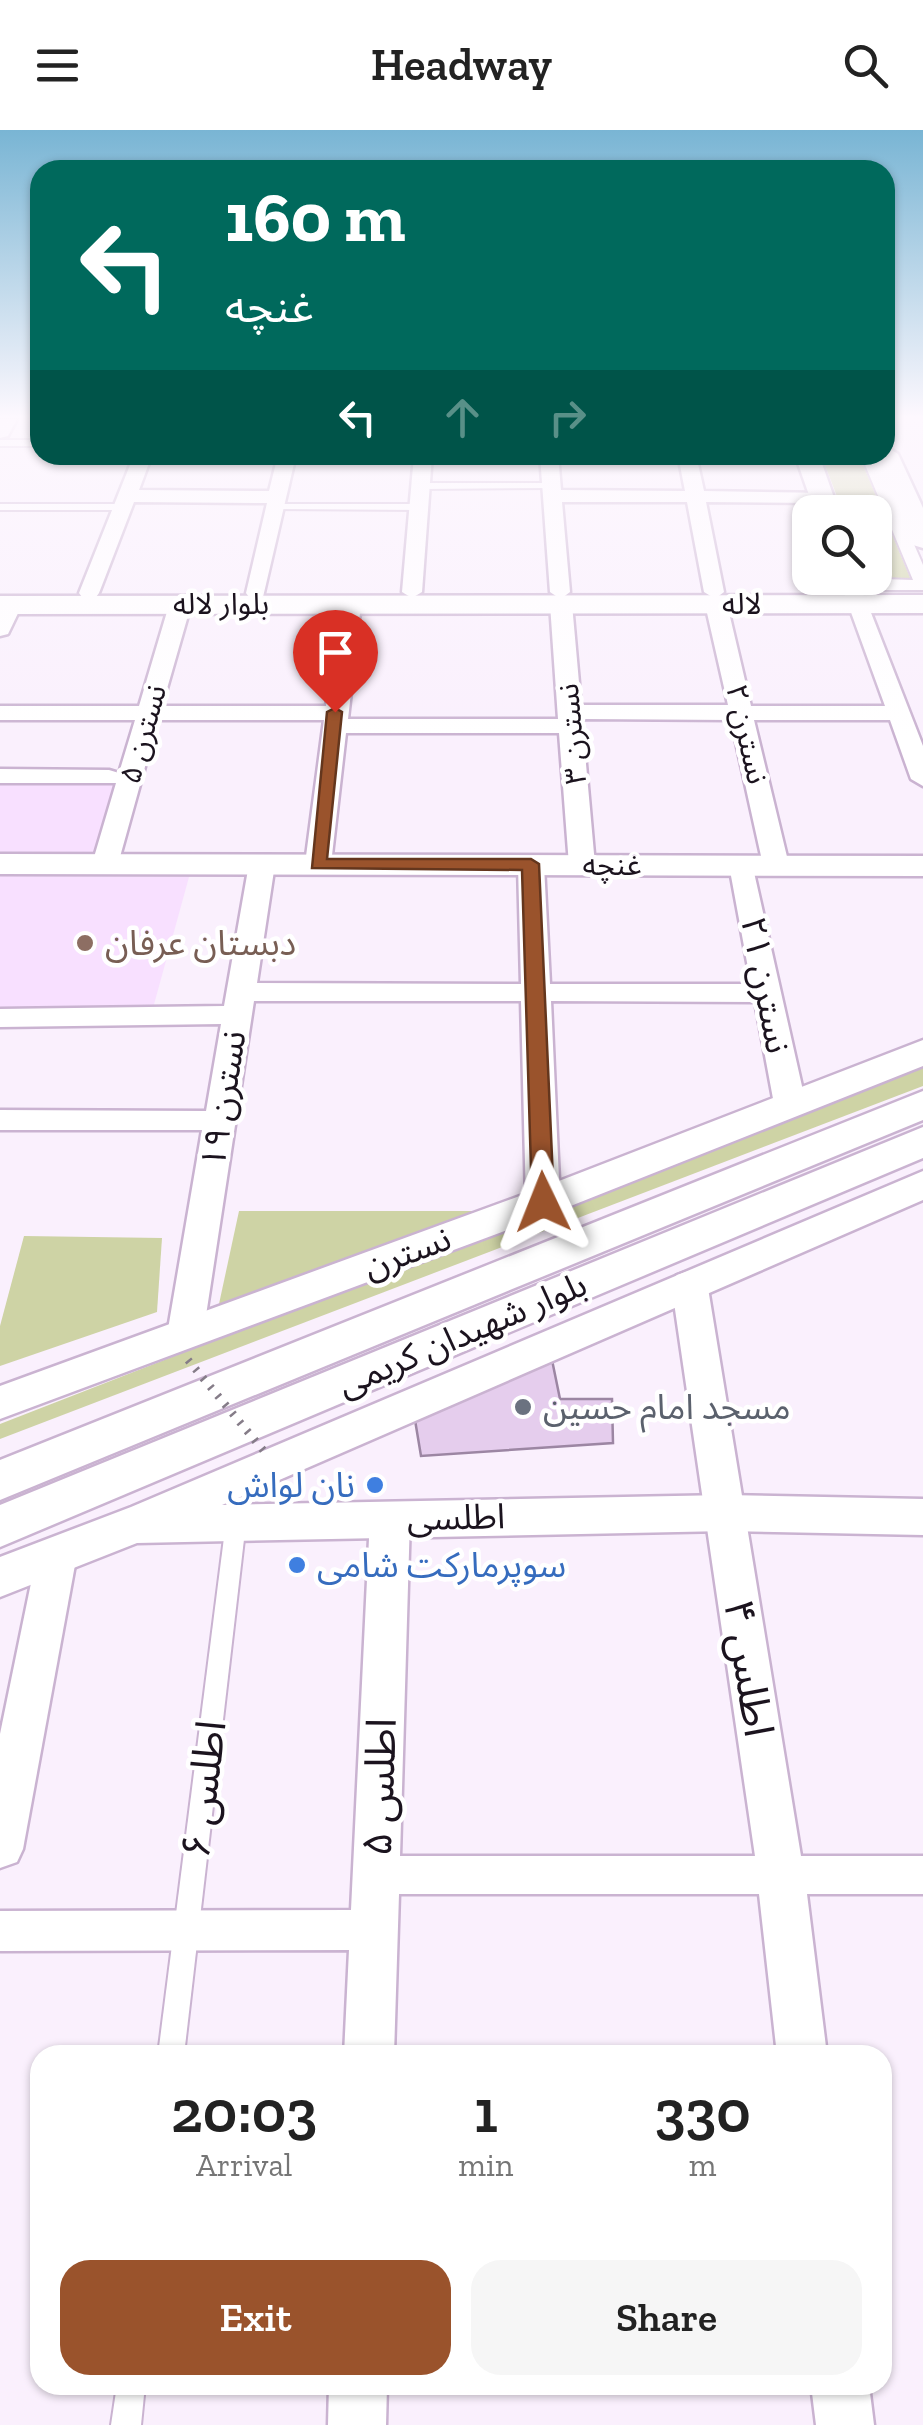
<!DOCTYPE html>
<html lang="en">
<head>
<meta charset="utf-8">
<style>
  body { margin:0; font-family:"Zilla Slab","Noto Sans Arabic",serif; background:#f6f6f6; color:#222; height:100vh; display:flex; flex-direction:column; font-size:38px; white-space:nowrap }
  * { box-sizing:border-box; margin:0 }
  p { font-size:32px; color:#767676 }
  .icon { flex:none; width:55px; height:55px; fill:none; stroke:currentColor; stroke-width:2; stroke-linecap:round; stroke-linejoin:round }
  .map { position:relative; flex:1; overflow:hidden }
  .drawer { position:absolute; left:30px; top:1915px; width:862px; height:350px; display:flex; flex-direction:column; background:#fff; border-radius:30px; box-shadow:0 2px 8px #0004 }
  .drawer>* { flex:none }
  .top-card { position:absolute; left:30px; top:30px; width:865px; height:305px; border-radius:30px; box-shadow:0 2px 8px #0004; background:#00695c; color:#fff; overflow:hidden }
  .fabs { position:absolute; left:792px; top:365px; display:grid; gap:20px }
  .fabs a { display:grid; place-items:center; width:100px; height:100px; border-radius:20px; background:#fff; box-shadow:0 2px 8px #0004; font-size:50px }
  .pin { position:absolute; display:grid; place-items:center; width:85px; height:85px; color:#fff; margin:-102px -42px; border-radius:50% 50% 50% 0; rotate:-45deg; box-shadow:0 0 10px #0007 }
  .pin .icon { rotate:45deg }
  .me { position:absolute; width:110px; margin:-55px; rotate:358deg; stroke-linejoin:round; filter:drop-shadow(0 0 8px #0008) }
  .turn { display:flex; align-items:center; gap:35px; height:210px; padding:0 30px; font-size:45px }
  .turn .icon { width:130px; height:130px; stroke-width:2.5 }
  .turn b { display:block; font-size:70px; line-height:85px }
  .lanes { display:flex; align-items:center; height:95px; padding:0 30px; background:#0003; justify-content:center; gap:50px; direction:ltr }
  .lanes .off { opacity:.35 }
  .eta { display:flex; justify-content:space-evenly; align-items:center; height:170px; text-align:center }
  .eta b { font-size:60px; font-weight:600; line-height:70px }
  .button { display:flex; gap:20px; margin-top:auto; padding:20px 30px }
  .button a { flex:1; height:115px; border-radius:30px; background:#9a532c; color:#fff; font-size:40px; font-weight:600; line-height:115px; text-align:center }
  .button a+a { background:#f6f6f6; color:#222 }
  header { display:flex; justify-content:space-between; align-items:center; height:130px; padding:0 30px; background:#fff; font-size:45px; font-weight:600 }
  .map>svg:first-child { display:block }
  .built { fill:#f8e0ff }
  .green { fill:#ced3a5 }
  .building { fill:#e5cded; stroke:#9c86a3; stroke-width:2.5 }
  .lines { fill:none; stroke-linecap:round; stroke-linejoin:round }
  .service-casing { stroke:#cab3d1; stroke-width:4 }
  .pedestrian-casing { stroke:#cab3d1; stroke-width:4 }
  .minor-casing { stroke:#cab3d1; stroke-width:5 }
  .tertiary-casing { stroke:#cab3d1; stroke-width:5 }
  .secondary-casing { stroke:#cab3d1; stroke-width:5 }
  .service { fill:#fff; fill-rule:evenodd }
  .pedestrian { fill:#fff; fill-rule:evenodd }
  .minor { fill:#fff; fill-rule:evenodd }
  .tertiary { fill:#fff; fill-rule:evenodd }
  .secondary { fill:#fff; fill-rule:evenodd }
  .path-bridge { stroke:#857c88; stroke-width:8; stroke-dasharray:2.5 9; stroke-linecap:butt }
  .route { fill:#9a532c; stroke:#64361d; stroke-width:2.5 }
  .education-dot { fill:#8d6e63; stroke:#fff; stroke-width:4 }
  .worship-dot { fill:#6b7280; stroke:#fff; stroke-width:4 }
  .shop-dot { fill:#3f7fe0; stroke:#fff; stroke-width:4 }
  .labels { text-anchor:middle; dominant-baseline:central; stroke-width:9; stroke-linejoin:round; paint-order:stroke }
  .far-street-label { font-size:30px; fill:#1b131e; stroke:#fff }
  .education-label { font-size:35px; fill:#785e54; stroke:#fff; text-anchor:start }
  .street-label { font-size:35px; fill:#1b131e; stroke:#fff }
  .worship-label { font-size:35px; fill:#5b616d; stroke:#fff; text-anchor:start }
  .shop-label { font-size:35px; fill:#366cbe; stroke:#fff; text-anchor:end }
  .near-street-label { font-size:42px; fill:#1b131e; stroke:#fff }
</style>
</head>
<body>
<header><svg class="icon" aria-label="menu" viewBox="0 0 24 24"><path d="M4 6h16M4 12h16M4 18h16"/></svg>Headway<svg class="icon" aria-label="search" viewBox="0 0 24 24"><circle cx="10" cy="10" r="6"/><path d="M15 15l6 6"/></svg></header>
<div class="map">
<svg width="923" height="2295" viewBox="0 0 923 2295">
  <rect width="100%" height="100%" fill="#faf0fd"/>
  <!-- built -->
  <g class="built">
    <path d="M0,653H116L95,725H0Z"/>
    <path d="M0,746L189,747L153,878L0,880Z"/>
  </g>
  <!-- green -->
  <g class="green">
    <path d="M821,325H859L912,452H869L867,448H875V382H843Z"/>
    <path d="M923,934V956L0,1309V1294Z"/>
    <path d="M239,1081H475L219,1174Z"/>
    <path d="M24,1106L162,1108L157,1182L0,1236V1196Z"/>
  </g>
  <!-- building -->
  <path class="building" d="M552,1230L560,1269H612L613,1313L421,1326L414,1284Z"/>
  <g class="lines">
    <!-- service casing -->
    <g class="service-casing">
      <g id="service">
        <rect x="0" y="310" width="40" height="6"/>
        <path d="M551,353L554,354V358L421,359L416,356L421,353Z"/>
        <path d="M0,374H123L128,377L123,380H0Z"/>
        <path d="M275,374H419L424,377L419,380L272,379L270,377Z"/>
        <path d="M236,1385L243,1387L246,1392L184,1925H158L226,1392L229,1387Z"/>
        <path d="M117,2255H145L141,2295H111Z"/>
      </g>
    </g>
    <!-- pedestrian casing -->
    <g class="pedestrian-casing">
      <path id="pedestrian" d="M861,325H875L923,435V460H865L859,458L854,448L913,450Z"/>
    </g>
    <!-- minor casing -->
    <g class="minor-casing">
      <g id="minor">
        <path d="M134,325H152L139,360L269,361L278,325H296L263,467H249L246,463L267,373L134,372L99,463L96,467H82L79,463Z"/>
        <path d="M414,325H432L422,462L412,468L402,462Z"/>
        <path d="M540,325H558L561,360L685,361L678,325H696L704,361L829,363V371L822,373L706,372L724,462L716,468L727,474L751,576H885L848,474L859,468L866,470L923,616V656L911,649L890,590H754L789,735L776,743L763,735L731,590L582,589L595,735L582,743L569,735L559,603H346L331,734L318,742L305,734L324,590H158L118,734L105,742L92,734L116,653H0V639L109,640L119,643L135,590H0V576H139L169,475L180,469L191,475L162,576H326L339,474L350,468L361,474L348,589H558L550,474L559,468L550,462ZM562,372H687L704,462L714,468L705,474L728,575H581L572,474L562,468L570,462Z"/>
        <path d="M11,469L22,475L8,504L0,506V476Z"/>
        <path d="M262,726L275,734L257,853L521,854L518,735L531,727L544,735L550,854H751L729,735L742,727L751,729L806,974L801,981H779L774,974L755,872L551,871L560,1072L555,1079H531L526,1072L521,871H254L203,1205L198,1213L185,1216L172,1213L167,1205L202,1000H0V980L206,981L221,894L0,897V879L224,876L249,734Z"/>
        <path d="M689,1141L701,1145L707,1152L801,1726H923V1764H807L827,1925H777L759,1764H399L394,1925H344L349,1820L0,1821V1781L351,1780L370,1388L376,1378L390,1374L404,1378L410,1388L400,1726H755L671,1152L677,1145Z"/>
        <path d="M57,1410L71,1414L77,1424L23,1719L17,1732L0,1738V1604L37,1424L43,1414Z"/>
        <path d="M329,2255H387L386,2295H328Z"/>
        <path d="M811,2255H869L874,2295H816Z"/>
      </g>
    </g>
    <!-- tertiary casing -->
    <g class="tertiary-casing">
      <g id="tertiary">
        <path d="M0,289H17L8,306L0,308Z"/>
        <path d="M795,325H819L839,382H815Z"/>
        <path d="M838,448H864L869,462L856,470L846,468Z"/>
        <path d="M0,724L923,726V746L0,744Z"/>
        <path d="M923,910V936L558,1081L0,1289V1256L528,1063Z"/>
        <path d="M923,1041V1070L222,1375L726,1365L923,1369V1405L726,1401L137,1413L0,1467V1427L131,1377Z"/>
      </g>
    </g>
    <!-- secondary casing -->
    <g class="secondary-casing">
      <g id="secondary">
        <path d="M885,316L898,324L923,378V418L913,415L909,409L872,325H885Z"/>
        <path d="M923,465V483L0,484V466Z"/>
        <path d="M923,961V990L0,1370V1330Z"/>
        <path d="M923,997V1028L0,1417V1375Z"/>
      </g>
    </g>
    <!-- service -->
    <use href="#service" class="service"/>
    <!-- pedestrian -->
    <use href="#pedestrian" class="pedestrian"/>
    <!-- minor -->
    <use href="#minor" class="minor"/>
    <!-- tertiary -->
    <use href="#tertiary" class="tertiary"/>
    <!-- secondary -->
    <use href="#secondary" class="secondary"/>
    <!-- path-bridge -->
    <path class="path-bridge" d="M188,1230L268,1326"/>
  </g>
  <!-- sky -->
  <linearGradient id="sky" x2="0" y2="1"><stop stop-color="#79b5d4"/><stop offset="0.47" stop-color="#fdf8fe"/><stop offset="1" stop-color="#fdf8fe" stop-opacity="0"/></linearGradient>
  <rect width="923" height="610" fill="url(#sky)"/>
  <!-- route -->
  <path class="route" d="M335,578L342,582L327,729H531L539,734L554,1072L550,1076H535L532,1072L522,740L312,738L327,582Z"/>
  <!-- markers -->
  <circle class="education-dot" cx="85" cy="813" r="10"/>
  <circle class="worship-dot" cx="523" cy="1277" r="10"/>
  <g class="shop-dot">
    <circle cx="375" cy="1355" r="10"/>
    <circle cx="297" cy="1435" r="10"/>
  </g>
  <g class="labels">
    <!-- far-street labels -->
    <g class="far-street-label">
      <text x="221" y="474">بلوار لاله</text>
      <text x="742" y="474">لاله</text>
      <text transform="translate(143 604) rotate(-74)">نسترن ۵</text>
      <text transform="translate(572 604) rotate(-95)">نسترن ۳</text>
      <text transform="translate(747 604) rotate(77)">نسترن ۲</text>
      <text x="612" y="735">غنچه</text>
    </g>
    <!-- education labels -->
    <g class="education-label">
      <text x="105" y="813">دبستان عرفان</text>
    </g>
    <!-- street labels -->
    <g class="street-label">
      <text transform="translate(766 855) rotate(79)">نسترن ۲۱</text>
      <text transform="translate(223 969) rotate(-81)">نسترن ۱۹</text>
      <text transform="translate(407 1122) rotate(-20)">نسترن</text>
      <text transform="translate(462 1204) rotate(-23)">بلوار شهیدان کریمی</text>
      <text transform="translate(456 1387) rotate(-1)">اطلسی</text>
    </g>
    <!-- worship labels -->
    <g class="worship-label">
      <text x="543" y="1277">مسجد امام حسین</text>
    </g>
    <!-- shop labels -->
    <g class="shop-label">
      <text x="355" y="1355">نان لواش</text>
      <text x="317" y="1435" text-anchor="start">سوپرمارکت شامی</text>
    </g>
    <!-- near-street labels -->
    <g class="near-street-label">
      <text transform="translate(749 1538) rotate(81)">اطلس ۴</text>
      <text transform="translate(379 1657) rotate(-88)">اطلس ۵</text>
      <text transform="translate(203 1659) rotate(-83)">اطلس ۶</text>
    </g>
  </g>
</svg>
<div class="fabs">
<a><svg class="icon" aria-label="search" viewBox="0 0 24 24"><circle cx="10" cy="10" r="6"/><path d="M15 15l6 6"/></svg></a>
</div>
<div class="pin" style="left:335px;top:582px;background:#d93025"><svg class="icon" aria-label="arrive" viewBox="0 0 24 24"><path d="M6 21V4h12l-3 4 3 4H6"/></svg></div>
<svg class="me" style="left:543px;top:1072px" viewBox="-20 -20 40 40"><path d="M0-17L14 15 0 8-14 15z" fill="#9a532c" stroke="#fff" stroke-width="4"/></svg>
<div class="top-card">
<div class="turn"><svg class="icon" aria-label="left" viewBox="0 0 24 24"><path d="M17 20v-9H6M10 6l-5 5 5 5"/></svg><div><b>160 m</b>غنچه</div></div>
<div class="lanes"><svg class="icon" aria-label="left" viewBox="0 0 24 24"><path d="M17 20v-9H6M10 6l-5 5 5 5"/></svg><svg class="icon off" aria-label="ahead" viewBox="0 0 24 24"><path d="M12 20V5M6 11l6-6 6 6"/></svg><svg class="icon off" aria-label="right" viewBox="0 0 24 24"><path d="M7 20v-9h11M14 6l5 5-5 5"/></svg></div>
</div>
<section class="drawer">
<div class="eta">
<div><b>20:03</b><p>Arrival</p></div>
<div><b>1</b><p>min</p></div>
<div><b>330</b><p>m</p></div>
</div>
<div class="button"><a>Exit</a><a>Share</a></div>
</section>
</div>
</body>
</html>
